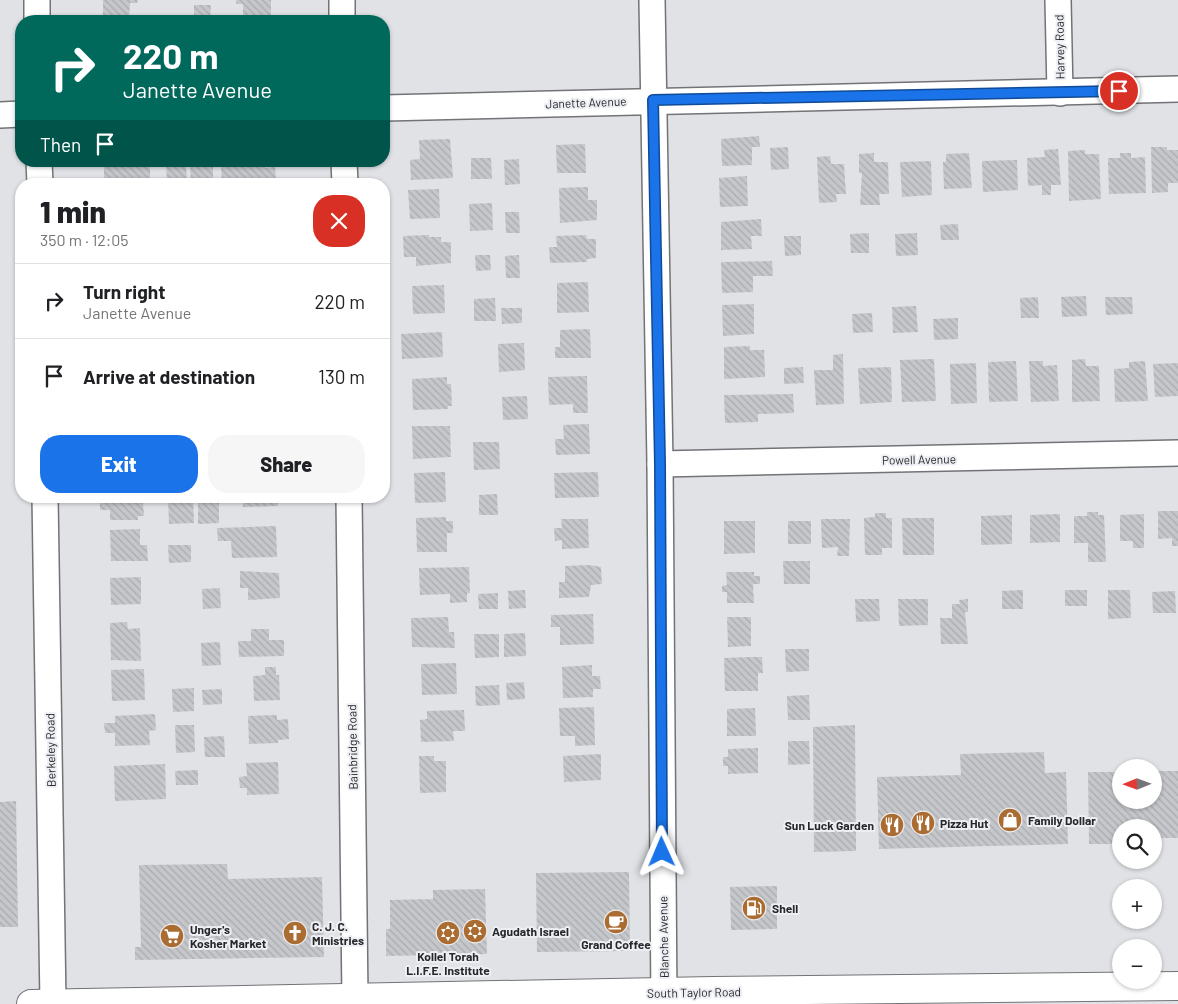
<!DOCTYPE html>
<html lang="en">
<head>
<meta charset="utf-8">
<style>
  body { margin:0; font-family:Barlow,sans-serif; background:#f6f6f6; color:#202124; height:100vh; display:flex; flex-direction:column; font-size:19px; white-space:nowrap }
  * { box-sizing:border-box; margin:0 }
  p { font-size:16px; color:#757577 }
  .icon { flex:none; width:28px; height:28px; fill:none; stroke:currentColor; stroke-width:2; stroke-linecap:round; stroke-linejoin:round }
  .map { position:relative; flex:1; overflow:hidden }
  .side { position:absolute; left:15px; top:178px; width:375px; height:325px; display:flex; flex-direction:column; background:#fff; border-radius:20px; box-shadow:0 1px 4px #0004 }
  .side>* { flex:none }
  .banner { position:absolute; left:15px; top:15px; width:375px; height:152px; border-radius:20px; box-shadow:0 1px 4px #0004; background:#00695c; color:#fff; overflow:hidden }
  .needle { width:32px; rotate:269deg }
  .buttons { position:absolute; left:1112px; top:759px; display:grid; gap:10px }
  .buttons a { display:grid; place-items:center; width:50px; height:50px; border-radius:50%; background:#fff; box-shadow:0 1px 4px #0004; font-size:25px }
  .pin { position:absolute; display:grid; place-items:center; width:42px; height:42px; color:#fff; margin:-21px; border:2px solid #fff; border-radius:50%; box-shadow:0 1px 5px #0007 }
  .me { position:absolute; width:55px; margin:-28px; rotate:359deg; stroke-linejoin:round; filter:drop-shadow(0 0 4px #0008) }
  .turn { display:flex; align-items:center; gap:18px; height:105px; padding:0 25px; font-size:22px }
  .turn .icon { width:65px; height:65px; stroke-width:2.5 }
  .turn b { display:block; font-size:35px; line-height:42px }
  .then { display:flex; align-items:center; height:48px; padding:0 25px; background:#0003; gap:10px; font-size:19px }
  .round { display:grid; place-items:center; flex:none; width:52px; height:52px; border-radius:20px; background:#f6f6f6 }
  .head { display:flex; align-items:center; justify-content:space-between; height:85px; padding:0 25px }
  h1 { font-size:30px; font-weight:800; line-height:38px }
  .button { display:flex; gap:10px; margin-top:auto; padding:10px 25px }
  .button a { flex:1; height:58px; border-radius:20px; background:#1a73e8; color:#fff; font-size:20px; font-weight:800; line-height:58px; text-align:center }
  .button a+a { background:#f6f6f6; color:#202124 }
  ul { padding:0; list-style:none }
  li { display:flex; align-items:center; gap:15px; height:75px; padding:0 25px; border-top:1px solid #e0e0e0 }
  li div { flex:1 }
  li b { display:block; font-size:19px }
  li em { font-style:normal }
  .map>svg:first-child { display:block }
  .building { fill:url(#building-back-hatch) }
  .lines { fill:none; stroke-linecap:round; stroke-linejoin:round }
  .minor-casing { stroke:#727377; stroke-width:28 }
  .major-casing { stroke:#727377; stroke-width:30 }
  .minor { stroke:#fff; stroke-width:25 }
  .major { stroke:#fff; stroke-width:28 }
  .route-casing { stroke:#114b97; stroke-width:12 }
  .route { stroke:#1a73e8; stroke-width:9 }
  .labels { text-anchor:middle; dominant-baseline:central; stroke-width:4; stroke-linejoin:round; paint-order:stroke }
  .street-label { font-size:12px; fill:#272829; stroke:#eeeff4 }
  .poi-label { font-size:12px; font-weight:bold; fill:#272829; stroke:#eeeff4; text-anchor:start }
</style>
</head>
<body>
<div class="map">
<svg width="1178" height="1004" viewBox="0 0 1178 1004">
  <defs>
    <pattern id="building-back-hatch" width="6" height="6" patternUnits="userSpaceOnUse" patternTransform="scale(1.25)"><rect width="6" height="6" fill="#c5c7cb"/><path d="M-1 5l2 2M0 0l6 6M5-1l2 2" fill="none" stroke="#a9abae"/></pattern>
  </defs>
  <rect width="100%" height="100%" fill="#e1e2e6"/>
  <!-- building -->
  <g class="building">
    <path d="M103,0H138L137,3H130L129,21H103Z"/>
    <path d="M236,0H271V18L243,17V4H236Z"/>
    <path d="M194,5H211L210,21H194Z"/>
    <path d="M759,136L760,147H752V165L722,166L721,139Z"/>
    <path d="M450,139L453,178L411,180L410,160L420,159L419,140Z"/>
    <path d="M585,144L586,173H557L556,145Z"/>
    <path d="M788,147L789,169L771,170L770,148Z"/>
    <path d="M1151,147H1167V150H1178V183H1168V192L1152,193Z"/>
    <path d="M1058,149L1061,185H1051V195H1042V185L1028,186L1027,158L1045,157L1044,150Z"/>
    <path d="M1085,150V154H1099L1101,199L1069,201L1068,151Z"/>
    <path d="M874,153V162H888L889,194H879L880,205H860L862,173H859V154Z"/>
    <path d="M969,153L972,188L944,189L943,162H946V154Z"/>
    <path d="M1120,153H1131V158L1145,157L1146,193L1109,194L1108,158H1120Z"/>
    <path d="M830,156L831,164H844L846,194H836L837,202L819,203L817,157Z"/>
    <path d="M471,158H491L492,179H471Z"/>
    <path d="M519,159L520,184L505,185L504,160Z"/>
    <path d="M1017,160L1018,190L983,192L982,161Z"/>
    <path d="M104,161H150V179L104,180Z"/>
    <path d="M166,161H186L187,184H167Z"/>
    <path d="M229,161H264L265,168L275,167L276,179H265V183L222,182L221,167L229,166Z"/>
    <path d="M931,161L932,195L902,197L900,162Z"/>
    <path d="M213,163V184H191L190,164Z"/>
    <path d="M747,176L748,206L720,207L719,178Z"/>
    <path d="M588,187V200H597V220L560,223L559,188Z"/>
    <path d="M439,189L440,218L410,219L408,190Z"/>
    <path d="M492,203L493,230L470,231L469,204Z"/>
    <path d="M505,212H519L520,233H506Z"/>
    <path d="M761,219L762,236H751L752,249L721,250V222Z"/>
    <path d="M958,224L959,240H941L940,225Z"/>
    <path d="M869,233V253H851L850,234Z"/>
    <path d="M917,233L918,255L896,256L895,234Z"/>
    <path d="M429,235V237H441V242H451V263L416,266V257H404L403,236Z"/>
    <path d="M586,235L587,239H596V258L587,259V262L550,263L549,247H557L556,236Z"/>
    <path d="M784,236H801V255L785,256Z"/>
    <path d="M475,255H490L491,270L476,271Z"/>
    <path d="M519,255L520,278H506L505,256Z"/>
    <path d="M772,261L773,276H753V292L722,293L721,262Z"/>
    <path d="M588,282L589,312L557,313V283Z"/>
    <path d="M444,285L445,313L413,314L412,286Z"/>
    <path d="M1086,296L1087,316L1062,317L1061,297Z"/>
    <path d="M1038,297L1039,318H1021L1020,298Z"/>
    <path d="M1105,297H1132L1133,314L1106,315Z"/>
    <path d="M495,298L496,321H474V299Z"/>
    <path d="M754,304V334L723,336L722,305Z"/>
    <path d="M916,306L918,332L893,333L892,307Z"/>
    <path d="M501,308H522V323L502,324Z"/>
    <path d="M872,313L873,332L853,333L852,314Z"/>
    <path d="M958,318V339L934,340L933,319Z"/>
    <path d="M590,329L591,358H555V347H560V330Z"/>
    <path d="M442,332L443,357L402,359L401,334Z"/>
    <path d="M524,343L525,370L499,372L498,344Z"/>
    <path d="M750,346V350H764L765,377L724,379V347Z"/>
    <path d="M843,354L844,404L816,405L814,370H833V355Z"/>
    <path d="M934,359L936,401L902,402L900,360Z"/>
    <path d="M1085,359L1086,366H1099L1100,401L1072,402V360Z"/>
    <path d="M1016,361L1018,401L989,402L988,362Z"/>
    <path d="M1029,361H1043V366L1057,365L1059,401L1031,402Z"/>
    <path d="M1145,361L1148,401L1115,402L1114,369L1129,368V362Z"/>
    <path d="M976,363L977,403L951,404L950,364Z"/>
    <path d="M1178,363V396L1155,397L1153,364Z"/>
    <path d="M803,367L804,383L784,384V368Z"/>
    <path d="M891,367L892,402L860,404L858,368Z"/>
    <path d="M587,376L588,413H573V404L549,405L548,377Z"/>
    <path d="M447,377V384H451L452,406H448V409L413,410L412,379Z"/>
    <path d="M793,394L794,413L758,414V422L725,423L724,395Z"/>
    <path d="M527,396L528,419L503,420L502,397Z"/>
    <path d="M589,424L590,454L556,455L555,439H564L563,425Z"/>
    <path d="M412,426H450L451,457L413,459Z"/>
    <path d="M473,442H499L500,469L474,470Z"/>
    <path d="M445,472L446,502L415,503L414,473Z"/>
    <path d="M598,472L599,497L555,498L554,473Z"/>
    <path d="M497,494L498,515H479V495Z"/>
    <path d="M100,496H138V503L143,502L144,516H138V520H110V510H100Z"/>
    <path d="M243,496H278V506L243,507Z"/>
    <path d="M193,497L194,523L169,524L168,498Z"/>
    <path d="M198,499H219V523L198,524Z"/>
    <path d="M1158,511H1178V546H1172V538L1158,539Z"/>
    <path d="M1087,512H1098V515H1104L1106,562H1088V543H1074V516H1087Z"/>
    <path d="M875,513H886V518H892V548H882V555H865L864,518L875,517Z"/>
    <path d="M1060,514V542L1030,543V515Z"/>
    <path d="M1144,514V548H1133V541H1120V515Z"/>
    <path d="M1012,515V544L981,545V516Z"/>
    <path d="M446,517V521H453V533H447V552H417L416,518Z"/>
    <path d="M902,518H934V555H903Z"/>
    <path d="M561,519H588L589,548L562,549V540L555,541L554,528H562Z"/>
    <path d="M821,519H850L849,556H837L838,547L822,548Z"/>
    <path d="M724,521H755V553L724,554Z"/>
    <rect x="788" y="521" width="23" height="23"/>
    <path d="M276,526L277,557L232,558L231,541H218L217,528Z"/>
    <path d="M140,529V545H147L148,561H111L110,530Z"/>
    <path d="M168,545H191V562L169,563Z"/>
    <path d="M783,561H810V584H784Z"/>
    <path d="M590,565L601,567L602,584L591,585L589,597L559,598V582H565V566Z"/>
    <path d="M469,567L470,593H467V602L450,603V594L420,595L419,568Z"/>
    <path d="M240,571L279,573L280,598L248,600V588H240Z"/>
    <path d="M726,572H754V576H760V584H753L754,603H727V592H722V586L727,585Z"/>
    <path d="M141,577V604L111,605L110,578Z"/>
    <path d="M220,588L221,608L203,609L202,589Z"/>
    <path d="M525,590L526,608L509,609L508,591Z"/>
    <path d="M1023,590V609H1002V591Z"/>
    <rect x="1065" y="590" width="22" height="16"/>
    <path d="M1108,590H1130L1131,618L1108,619Z"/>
    <path d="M1175,591L1176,613H1153L1152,592Z"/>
    <path d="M498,593V609H479L478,594Z"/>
    <path d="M855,599H879L880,621L856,622Z"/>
    <path d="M898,599H928V625L899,626Z"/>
    <path d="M968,599V612H965L968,644H941L940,618H952V604H960L959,600Z"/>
    <path d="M593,614L594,644L560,645V627H551V615Z"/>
    <path d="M448,617L449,632H454L455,648L412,647L411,618Z"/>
    <path d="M727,617H751V646L728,647Z"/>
    <path d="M127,622L128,629L140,628L141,661L111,660L110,623Z"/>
    <path d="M251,629H269V640H284V656L239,657L238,641H251Z"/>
    <path d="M525,633L526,656L504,657V634Z"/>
    <path d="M474,634H499V657L475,658Z"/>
    <path d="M220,642L221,665L202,666L201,643Z"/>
    <path d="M785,649H809V671L786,672Z"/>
    <path d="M750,657H762L763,673H758V691H725L724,658Z"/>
    <path d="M456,663L457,694L422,695L421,664Z"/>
    <path d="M592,665V676H600L601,689H593V697L563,698L562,667Z"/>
    <path d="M265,667H276V675H279L280,700L254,701L253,676L265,675Z"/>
    <path d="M144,669L145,700L112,701L111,670Z"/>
    <path d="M524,682L525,699L507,700L506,683Z"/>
    <path d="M499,685L500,705L476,706L475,686Z"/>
    <path d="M194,688V711L173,712L172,689Z"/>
    <path d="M222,689V704L203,705L202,690Z"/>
    <path d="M809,695L810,720H788L787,696Z"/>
    <path d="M594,707L595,745L575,746V736H560L559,708Z"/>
    <path d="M755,708L756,736H727V709Z"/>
    <path d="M464,710L465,731H453L454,741L421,742L420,720L427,719V711Z"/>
    <path d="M155,714L156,730L149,731L150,745L115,746V733H105L104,723H115V716Z"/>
    <path d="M277,715V720L288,719L289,739L278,740V743L249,744L248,716Z"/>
    <path d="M175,725H194L195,752L176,753Z"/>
    <path d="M855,725L856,851L814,852L813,727Z"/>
    <path d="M224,736L225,757H205L204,737Z"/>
    <path d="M788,741H809L810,764L788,765Z"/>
    <path d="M758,748V773L728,774V766H723V757H728V749Z"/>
    <path d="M1044,752L1045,773L1066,772L1068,844L879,849L877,777L961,775L960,754Z"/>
    <path d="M601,754V780L564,782L563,756Z"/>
    <path d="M419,756H434V761H446V792L420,793Z"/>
    <path d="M278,762L279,794L247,795V788H240L239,777L247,776L246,763Z"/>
    <path d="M165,764L166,799L115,801L114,766Z"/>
    <path d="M198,770V785H176L175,771Z"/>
    <path d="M1154,771H1178V838H1154V828H1121V844H1089L1088,772H1121V800H1154Z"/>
    <path d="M16,801L18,927H0V802Z"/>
    <path d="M227,864L228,879L322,877L324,957L135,960V947H141L139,865Z"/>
    <path d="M629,872L630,951L537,952L536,873Z"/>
    <path d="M777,886V929L731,930L730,887Z"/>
    <path d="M485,889L487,954L386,956V929H390V900L433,899V890Z"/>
  </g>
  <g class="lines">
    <!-- minor casing -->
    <g class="minor-casing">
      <g id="minor">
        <path d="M37,0V21"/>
        <path d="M342,0V21"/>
        <path d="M652,0L660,464L664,1004"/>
        <path d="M1058,0L1060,93"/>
        <path d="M384,108L1178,89"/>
        <path d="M0,115L21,114"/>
        <path d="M39,161L40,184"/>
        <path d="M344,161L345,184"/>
        <path d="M660,464L1178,453"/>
        <path d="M45,496L53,1003"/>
        <path d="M349,496L355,998"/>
      </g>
    </g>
    <!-- major casing -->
    <g class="major-casing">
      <path id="major" d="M31,1004L713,991L1178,986"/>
    </g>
    <!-- minor -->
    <use href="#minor" class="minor"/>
    <!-- major -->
    <use href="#major" class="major"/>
  </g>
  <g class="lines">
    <!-- route casing -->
    <g class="route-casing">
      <path id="route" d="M662,852L660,464L653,100L1119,91"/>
    </g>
    <!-- route -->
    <use href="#route" class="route"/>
  </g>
  <!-- icons -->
  <defs>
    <g id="shop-disc" transform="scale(1.25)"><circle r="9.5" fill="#aa6c31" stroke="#eeeff4"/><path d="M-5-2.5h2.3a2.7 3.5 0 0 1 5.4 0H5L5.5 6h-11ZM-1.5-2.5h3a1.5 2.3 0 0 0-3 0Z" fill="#fff"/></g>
    <g id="restaurant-disc" transform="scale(1.25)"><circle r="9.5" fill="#aa6c31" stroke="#eeeff4"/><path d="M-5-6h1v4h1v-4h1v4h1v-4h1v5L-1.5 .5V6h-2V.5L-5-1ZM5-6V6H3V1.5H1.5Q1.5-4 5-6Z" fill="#fff"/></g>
    <g id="fuel-disc" transform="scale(1.25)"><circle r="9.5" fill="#aa6c31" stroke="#eeeff4"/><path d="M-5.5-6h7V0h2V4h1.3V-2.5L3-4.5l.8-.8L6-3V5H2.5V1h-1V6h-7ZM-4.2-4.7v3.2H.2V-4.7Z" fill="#fff"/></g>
    <g id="cafe-disc" transform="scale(1.25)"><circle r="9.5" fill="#aa6c31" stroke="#eeeff4"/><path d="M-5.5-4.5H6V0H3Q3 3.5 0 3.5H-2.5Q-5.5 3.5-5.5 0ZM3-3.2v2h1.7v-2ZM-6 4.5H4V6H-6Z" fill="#fff"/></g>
    <g id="synagogue-disc" transform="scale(1.25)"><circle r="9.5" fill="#aa6c31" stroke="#eeeff4"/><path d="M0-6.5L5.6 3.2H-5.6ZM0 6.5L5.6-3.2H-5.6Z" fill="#fff"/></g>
    <g id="church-disc" transform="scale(1.25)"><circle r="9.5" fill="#aa6c31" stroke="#eeeff4"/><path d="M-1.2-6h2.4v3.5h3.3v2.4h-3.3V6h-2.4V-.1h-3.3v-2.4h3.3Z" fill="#fff"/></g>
    <g id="supermarket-disc" transform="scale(1.25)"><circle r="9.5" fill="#aa6c31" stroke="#eeeff4"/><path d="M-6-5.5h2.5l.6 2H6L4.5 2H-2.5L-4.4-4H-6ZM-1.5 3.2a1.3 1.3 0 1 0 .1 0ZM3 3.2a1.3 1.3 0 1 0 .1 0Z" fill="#fff"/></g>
  </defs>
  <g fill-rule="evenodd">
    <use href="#shop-disc" x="1010" y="820"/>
    <use href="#restaurant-disc" x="923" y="823"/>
    <use href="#restaurant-disc" x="892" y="825"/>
    <use href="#fuel-disc" x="754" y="908"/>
    <use href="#cafe-disc" x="616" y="922"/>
    <use href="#synagogue-disc" x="475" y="931"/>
    <use href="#church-disc" x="295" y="933"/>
    <use href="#synagogue-disc" x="448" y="933"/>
    <use href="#supermarket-disc" x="172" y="936"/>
  </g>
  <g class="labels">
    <!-- street labels -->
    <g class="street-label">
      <text transform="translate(1059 47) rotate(-91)">Harvey Road</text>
      <text transform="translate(586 102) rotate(-2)">Janette Avenue</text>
      <text transform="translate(919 459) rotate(-1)">Powell Avenue</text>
      <text transform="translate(352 747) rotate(-91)">Bainbridge Road</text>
      <text transform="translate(50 750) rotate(-91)">Berkeley Road</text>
      <text transform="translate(663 937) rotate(-91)">Blanche Avenue</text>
      <text transform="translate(694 992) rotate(-1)">South Taylor Road</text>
    </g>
    <!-- poi labels -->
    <g class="poi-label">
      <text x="1028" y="820">Family Dollar</text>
      <text x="940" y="823">Pizza Hut</text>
      <text x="874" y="825" text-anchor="end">Sun Luck Garden</text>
      <text x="772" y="908">Shell</text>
      <text x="312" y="926">C. J. C.<tspan x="312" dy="14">Ministries</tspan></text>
      <text x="190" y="929">Unger's<tspan x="190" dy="14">Kosher Market</tspan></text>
      <text x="492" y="931">Agudath Israel</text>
      <text x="616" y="944" text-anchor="middle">Grand Coffee</text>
      <text x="448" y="956" text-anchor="middle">Kollel Torah<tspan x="448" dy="14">L.I.F.E. Institute</tspan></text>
    </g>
  </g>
</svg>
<div class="buttons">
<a><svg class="needle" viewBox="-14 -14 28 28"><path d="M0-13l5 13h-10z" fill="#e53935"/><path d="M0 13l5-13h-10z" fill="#757577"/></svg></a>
<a><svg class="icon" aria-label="search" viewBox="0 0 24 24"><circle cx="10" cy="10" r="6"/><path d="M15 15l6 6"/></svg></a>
<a>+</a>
<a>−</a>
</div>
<div class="pin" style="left:1119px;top:91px;background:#d93025"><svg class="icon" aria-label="arrive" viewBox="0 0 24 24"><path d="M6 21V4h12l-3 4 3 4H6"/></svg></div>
<svg class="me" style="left:662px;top:852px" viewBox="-20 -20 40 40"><path d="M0-17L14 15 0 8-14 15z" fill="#1a73e8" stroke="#fff" stroke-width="4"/></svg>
<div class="banner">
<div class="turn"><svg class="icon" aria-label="right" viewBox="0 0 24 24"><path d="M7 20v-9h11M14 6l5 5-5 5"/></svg><div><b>220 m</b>Janette Avenue</div></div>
<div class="then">Then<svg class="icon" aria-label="arrive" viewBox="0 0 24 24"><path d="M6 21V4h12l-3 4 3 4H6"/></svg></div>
</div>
<section class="side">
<div class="head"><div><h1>1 min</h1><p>350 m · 12:05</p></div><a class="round" style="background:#d93025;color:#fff"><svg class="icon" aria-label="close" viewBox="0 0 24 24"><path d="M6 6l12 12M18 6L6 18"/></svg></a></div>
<ul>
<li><svg class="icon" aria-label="right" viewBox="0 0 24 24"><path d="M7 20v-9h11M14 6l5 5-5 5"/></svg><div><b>Turn right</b><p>Janette Avenue</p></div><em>220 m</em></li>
<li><svg class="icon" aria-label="arrive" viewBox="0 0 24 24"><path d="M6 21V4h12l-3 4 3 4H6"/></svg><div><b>Arrive at destination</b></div><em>130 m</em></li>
</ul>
<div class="button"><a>Exit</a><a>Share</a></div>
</section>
</div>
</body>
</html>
